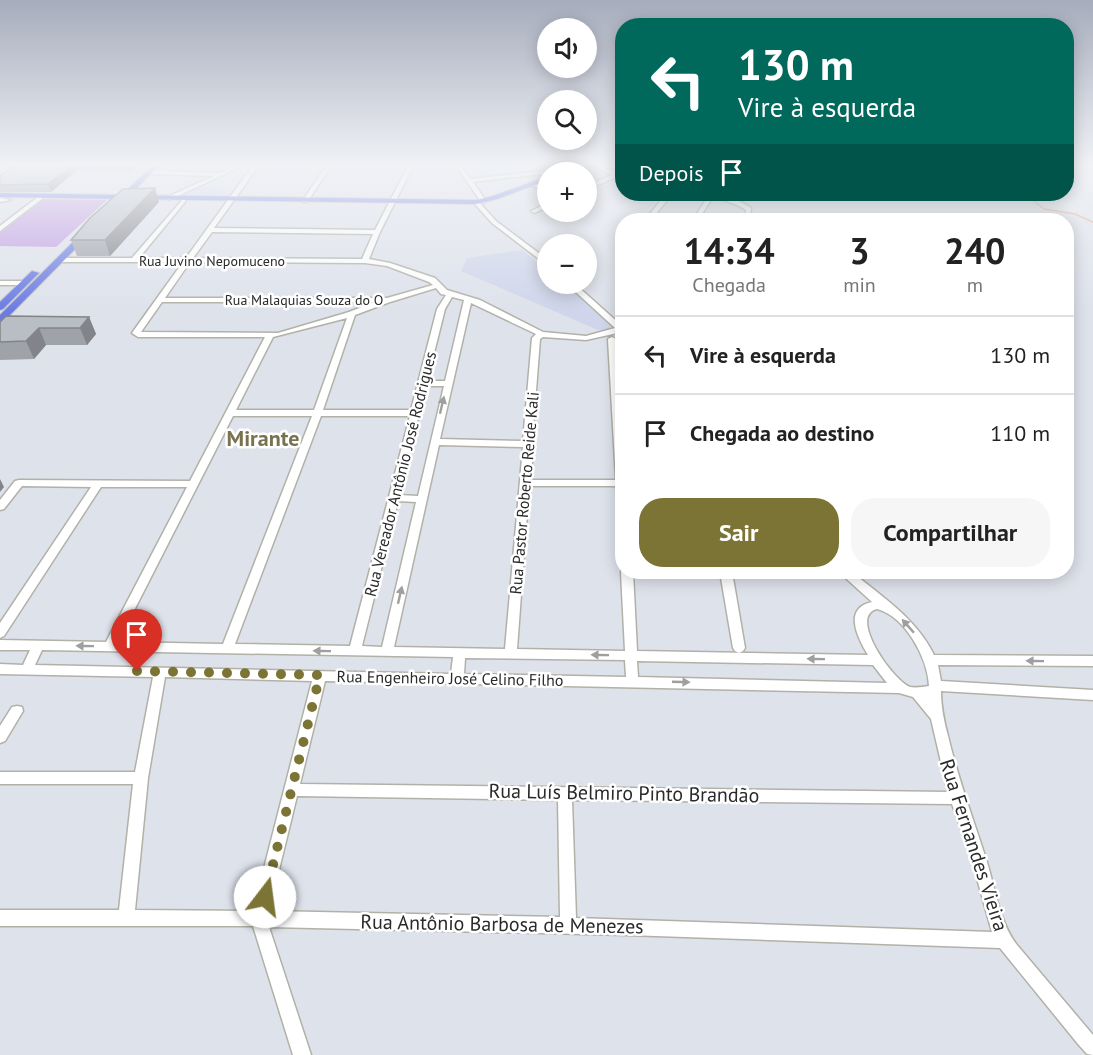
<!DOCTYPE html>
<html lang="pt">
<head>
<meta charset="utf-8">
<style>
  body { margin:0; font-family:"PT Sans",sans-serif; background:#f6f6f6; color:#222; height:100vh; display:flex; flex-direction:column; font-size:22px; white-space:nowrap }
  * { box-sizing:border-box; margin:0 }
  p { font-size:20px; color:#767676 }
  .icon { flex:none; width:33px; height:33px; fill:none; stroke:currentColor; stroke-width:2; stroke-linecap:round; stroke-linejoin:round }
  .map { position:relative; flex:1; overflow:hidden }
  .side { position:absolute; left:615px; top:213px; width:459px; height:366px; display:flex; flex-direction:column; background:#fff; border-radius:24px; box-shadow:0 3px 15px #0003 }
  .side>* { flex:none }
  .hud { position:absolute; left:615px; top:18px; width:459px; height:183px; border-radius:24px; box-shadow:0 3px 15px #0003; background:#00695c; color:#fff; overflow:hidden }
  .tools { position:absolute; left:537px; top:18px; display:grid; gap:12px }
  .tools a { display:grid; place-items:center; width:60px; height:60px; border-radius:50%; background:#fff; box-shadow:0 3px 15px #0003; font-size:30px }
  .pin { position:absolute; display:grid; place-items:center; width:51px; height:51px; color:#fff; margin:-62px -26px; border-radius:50% 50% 50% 0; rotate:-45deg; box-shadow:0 0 6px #0007 }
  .pin .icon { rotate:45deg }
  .me { position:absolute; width:66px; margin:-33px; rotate:15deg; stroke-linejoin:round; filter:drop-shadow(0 0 4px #0008) }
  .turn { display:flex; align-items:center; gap:21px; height:126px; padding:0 24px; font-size:27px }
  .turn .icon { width:78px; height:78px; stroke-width:2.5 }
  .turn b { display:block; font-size:42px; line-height:51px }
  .then { display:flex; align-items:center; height:57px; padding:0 24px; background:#0003; gap:12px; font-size:22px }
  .eta { display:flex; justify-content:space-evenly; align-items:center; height:102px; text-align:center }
  .eta b { font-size:36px; font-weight:600; line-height:42px }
  .cta { display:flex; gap:12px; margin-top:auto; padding:12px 24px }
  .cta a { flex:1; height:69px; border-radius:24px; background:#7b7435; color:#fff; font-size:24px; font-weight:600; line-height:69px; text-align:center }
  .cta a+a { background:#f6f6f6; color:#222 }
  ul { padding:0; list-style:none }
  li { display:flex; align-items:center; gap:18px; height:78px; padding:0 24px; border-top:2px solid #e0e0e0 }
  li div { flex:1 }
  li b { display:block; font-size:22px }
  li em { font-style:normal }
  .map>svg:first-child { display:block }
  .education { fill:#cfd6eb }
  .medical { fill:#dcf0f1 }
  .pitch { fill:#c09ce2 }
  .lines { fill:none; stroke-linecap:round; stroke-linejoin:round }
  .stream { stroke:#e3a07b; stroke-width:1.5 }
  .minor-casing { stroke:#b2b1a7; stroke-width:3 }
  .major-casing { stroke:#c3c3c3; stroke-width:2 }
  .minor { fill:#fff; fill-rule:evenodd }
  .major { fill:#6b7ce3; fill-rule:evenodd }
  .wall { fill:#9fa3a9 }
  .shaded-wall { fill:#828489 }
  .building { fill:#b9bdc4; stroke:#828489; stroke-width:1.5 }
  .oneway { fill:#9f9f9f }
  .route { stroke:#7b7435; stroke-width:10; stroke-dasharray:0 18 }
  .labels { text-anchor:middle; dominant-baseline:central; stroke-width:5; stroke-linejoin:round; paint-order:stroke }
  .far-street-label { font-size:14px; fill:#2a2a2a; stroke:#fff }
  .street-label { font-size:16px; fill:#2a2a2a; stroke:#fff }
  .near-street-label { font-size:20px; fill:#2a2a2a; stroke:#fff }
  .district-label { font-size:22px; font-weight:bold; fill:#77734f; stroke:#fff }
</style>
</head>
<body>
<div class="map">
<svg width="1093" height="1055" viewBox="0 0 1093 1055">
  <rect width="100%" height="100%" fill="#dee2eb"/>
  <!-- education -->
  <g class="education">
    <path d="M203,185L233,192L230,196L182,195Z"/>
    <path d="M522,250L547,270L548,284H566L611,324L609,330H598L461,271L467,258Z"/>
  </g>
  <!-- medical -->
  <path class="medical" d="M470,164H556L549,167L479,175Z"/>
  <!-- pitch -->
  <path class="pitch" d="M41,199L107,200L56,247L0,246V232Z"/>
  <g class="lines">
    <!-- stream -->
    <path class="stream" d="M1025,194L1044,209L1075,214L1093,222"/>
    <!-- minor casing -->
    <g class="minor-casing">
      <g id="minor">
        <path d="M240,164H247L169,200L166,198L167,197L214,176L148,174L145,172L148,170L220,173Z"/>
        <path d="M254,164H260L214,228L375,230L409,164H414L380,232L369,259L390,263L435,278L447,290L480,300L543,332L586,336L615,328L567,284H575L622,326V332L586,340L543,337L540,339L532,442L534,444L530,480H616L608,339L612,337L616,339L622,432V500L617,497L616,486H529L517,649L625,651L621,572L622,570L633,572L637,651L868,655C857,637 843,608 872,602L839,572H852C882,597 916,618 934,655L1093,656V666L938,665L941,681L1093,690V700L941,691C941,707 944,721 948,736C958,779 973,818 986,859C995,887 999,922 1017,945L1093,1035V1055L1087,1054L1078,1044L1000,948L627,935L269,927L311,1055H293L253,926H0V910H119L133,784H0V772H135L153,677L0,674V664L23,665L30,650H0V640L106,642L187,487H101L4,636L0,638V623L91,487L22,486L4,509L0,510V500L15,481L19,480L190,481L265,337H138L132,333L183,262H60L57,260L60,258H132L183,199L185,200V202L139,258H186ZM212,232L373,234L362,259L193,258ZM190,262L365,263L387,266L429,282L433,285L387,298H165ZM436,288L441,294L446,295L437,309L411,410H323L355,315L390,302ZM452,297L464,300L445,381H427L445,309ZM162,302H375L349,312L278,333L141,332ZM471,303L536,334L532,338L523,441L440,439ZM347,318L314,410H236L273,337ZM426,386H444L418,496L399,495ZM233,416H312L223,644L118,642ZM321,416H410L350,646L235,644ZM439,445L523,447L505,649L394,647ZM398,501L416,502L382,647L362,646ZM877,609C905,616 928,658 929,686C923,687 916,688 910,687C893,681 847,616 877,609ZM42,650L453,657L451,674L35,665ZM465,658L625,660L626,677L464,674ZM637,661L873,665L887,683L638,677ZM165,677L312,681L253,911L135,910L148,778ZM325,681L899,693L913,697L931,719L948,792L300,784ZM297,796L558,800L560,917L269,911ZM572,800L952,804L971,857L992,932L576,918Z"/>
        <path d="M328,164H333L307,202H303L302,201Z"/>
        <path d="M455,164H459L470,179L563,169L566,171L473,182L486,201L483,203L481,202Z"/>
        <path d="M588,164H594L622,175V179L617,177L586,190V186L612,175Z"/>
        <path d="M1081,164H1093V168L1082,165Z"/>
        <path d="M532,182L548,187V191L530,185L529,184Z"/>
        <path d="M666,194H672L651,220H645Z"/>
        <path d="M685,194C706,192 733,195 751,208L750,217L764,220L745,219L746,210C736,203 724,200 712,198L699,219H695L694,218L707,198Z"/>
        <path d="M38,197L43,198L0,231V226Z"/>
        <path d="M0,198L11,200L0,202Z"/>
        <path d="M474,201H478L496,221L548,260V266L492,223L474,203Z"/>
        <path d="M548,203V207L534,213L531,211Z"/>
        <path d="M1024,217L1026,218V220H1019Z"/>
        <path d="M0,281H25L29,283L25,285H0Z"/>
        <path d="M720,572H732L745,648L743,651L739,653L735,651L733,648Z"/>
        <path d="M17,706L22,707L23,711L5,741L0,743V726L12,707Z"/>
      </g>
    </g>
    <!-- major casing -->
    <g class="major-casing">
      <g id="major">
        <path d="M154,164H160L130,195L476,200L493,196L548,176V180L497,199L476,204L126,199L122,201L119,199L0,197V193L122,195Z"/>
        <path d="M578,164H586L566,172H558Z"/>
        <path d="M81,234L88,236L3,322L0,323V315Z"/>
        <path d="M32,271L39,273L3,309L0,310V302Z"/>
      </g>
    </g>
    <!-- minor -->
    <use href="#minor" class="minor"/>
    <!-- major -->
    <use href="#major" class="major"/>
  </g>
  <!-- wall -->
  <g class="wall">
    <path d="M16,164H139L132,171L77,170L51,192H0V176Z"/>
    <path d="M159,202L110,256H77L71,240Z"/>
    <path d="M89,317L96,334L87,345H46L34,359L0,360V322Z"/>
  </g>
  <!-- shaded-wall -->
  <g class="shaded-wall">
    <path d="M73,164H74L77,170L51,192L48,184Z"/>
    <path d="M130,164H139L132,171Z"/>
    <path d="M155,188L159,202L110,256L105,240Z"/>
    <path d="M89,317L96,334L87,345L80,328Z"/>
    <path d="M39,328L46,345L34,359L26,341Z"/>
    <path d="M0,479L4,487L0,492Z"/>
  </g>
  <!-- building -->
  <g class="building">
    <path d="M16,164H73L48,184L0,185V176Z"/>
    <path d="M155,188L105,240H71L90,218L123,189Z"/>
    <path d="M6,316L89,317L80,328H39L26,341L0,342V322Z"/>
  </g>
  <!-- one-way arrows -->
  <defs><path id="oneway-solid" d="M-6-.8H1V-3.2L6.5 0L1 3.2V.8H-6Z" transform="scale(1.5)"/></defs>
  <g class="oneway">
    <use href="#oneway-solid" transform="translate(442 405) rotate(-77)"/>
    <use href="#oneway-solid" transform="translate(400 595) rotate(-77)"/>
    <use href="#oneway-solid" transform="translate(908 626) rotate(-131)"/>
    <use href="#oneway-solid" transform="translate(85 646) rotate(-179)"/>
    <use href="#oneway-solid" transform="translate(322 651) rotate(-179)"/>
    <use href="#oneway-solid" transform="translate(600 655) rotate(-179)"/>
    <use href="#oneway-solid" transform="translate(816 659) rotate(-179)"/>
    <use href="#oneway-solid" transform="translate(1035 661) rotate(-179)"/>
    <use href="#oneway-solid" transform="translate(681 682) rotate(2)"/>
  </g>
  <!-- sky -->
  <linearGradient id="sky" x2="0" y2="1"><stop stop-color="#a6acbc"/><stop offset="0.53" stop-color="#f0f2f6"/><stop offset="1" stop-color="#f0f2f6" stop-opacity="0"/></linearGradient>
  <rect width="1093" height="311" fill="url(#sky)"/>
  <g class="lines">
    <!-- route -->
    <path class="route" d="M137,671L320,675L265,897"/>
  </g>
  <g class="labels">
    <!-- far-street labels -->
    <g class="far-street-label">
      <text x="212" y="261">Rua Juvino Nepomuceno</text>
      <text x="304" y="300">Rua Malaquias Souza do O</text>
    </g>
    <!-- street labels -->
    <g class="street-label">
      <text transform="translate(400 474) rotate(-76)">Rua Vereador Antônio José Rodrigues</text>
      <text transform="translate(524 493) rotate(-85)">Rua Pastor Roberto Reide Kali</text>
      <text transform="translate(450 678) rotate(1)">Rua Engenheiro José Celino Filho</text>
    </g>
    <!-- near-street labels -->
    <g class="near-street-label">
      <text transform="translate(624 793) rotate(1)">Rua Luís Belmiro Pinto Brandão</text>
      <text transform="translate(974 845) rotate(72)">Rua Fernandes Vieira</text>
      <text transform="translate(502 924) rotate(1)">Rua Antônio Barbosa de Menezes</text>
    </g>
    <!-- district labels -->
    <g class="district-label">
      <text x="263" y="438">Mirante</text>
    </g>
  </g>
</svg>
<div class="tools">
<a><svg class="icon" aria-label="sound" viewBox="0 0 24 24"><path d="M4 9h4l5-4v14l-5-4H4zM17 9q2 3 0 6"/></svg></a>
<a><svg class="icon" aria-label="search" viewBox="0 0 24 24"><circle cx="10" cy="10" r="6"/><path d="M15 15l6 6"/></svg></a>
<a>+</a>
<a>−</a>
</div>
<div class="pin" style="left:137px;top:671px;background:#d93025"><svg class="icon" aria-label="arrive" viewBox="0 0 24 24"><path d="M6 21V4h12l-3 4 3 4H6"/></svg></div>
<svg class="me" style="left:265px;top:897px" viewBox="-20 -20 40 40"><circle r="19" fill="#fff"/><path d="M0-13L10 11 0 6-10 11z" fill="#7b7435"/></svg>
<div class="hud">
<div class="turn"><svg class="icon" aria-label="left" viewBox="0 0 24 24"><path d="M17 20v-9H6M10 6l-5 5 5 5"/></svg><div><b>130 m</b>Vire à esquerda</div></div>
<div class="then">Depois<svg class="icon" aria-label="arrive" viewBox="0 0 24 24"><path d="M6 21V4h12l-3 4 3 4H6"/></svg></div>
</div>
<section class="side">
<div class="eta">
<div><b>14:34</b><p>Chegada</p></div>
<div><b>3</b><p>min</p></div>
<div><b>240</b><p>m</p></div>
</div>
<ul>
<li><svg class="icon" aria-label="left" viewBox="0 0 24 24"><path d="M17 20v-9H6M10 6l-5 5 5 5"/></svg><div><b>Vire à esquerda</b></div><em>130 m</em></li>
<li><svg class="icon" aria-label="arrive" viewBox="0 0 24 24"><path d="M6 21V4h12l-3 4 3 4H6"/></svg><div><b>Chegada ao destino</b></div><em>110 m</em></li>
</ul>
<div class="cta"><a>Sair</a><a>Compartilhar</a></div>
</section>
</div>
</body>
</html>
